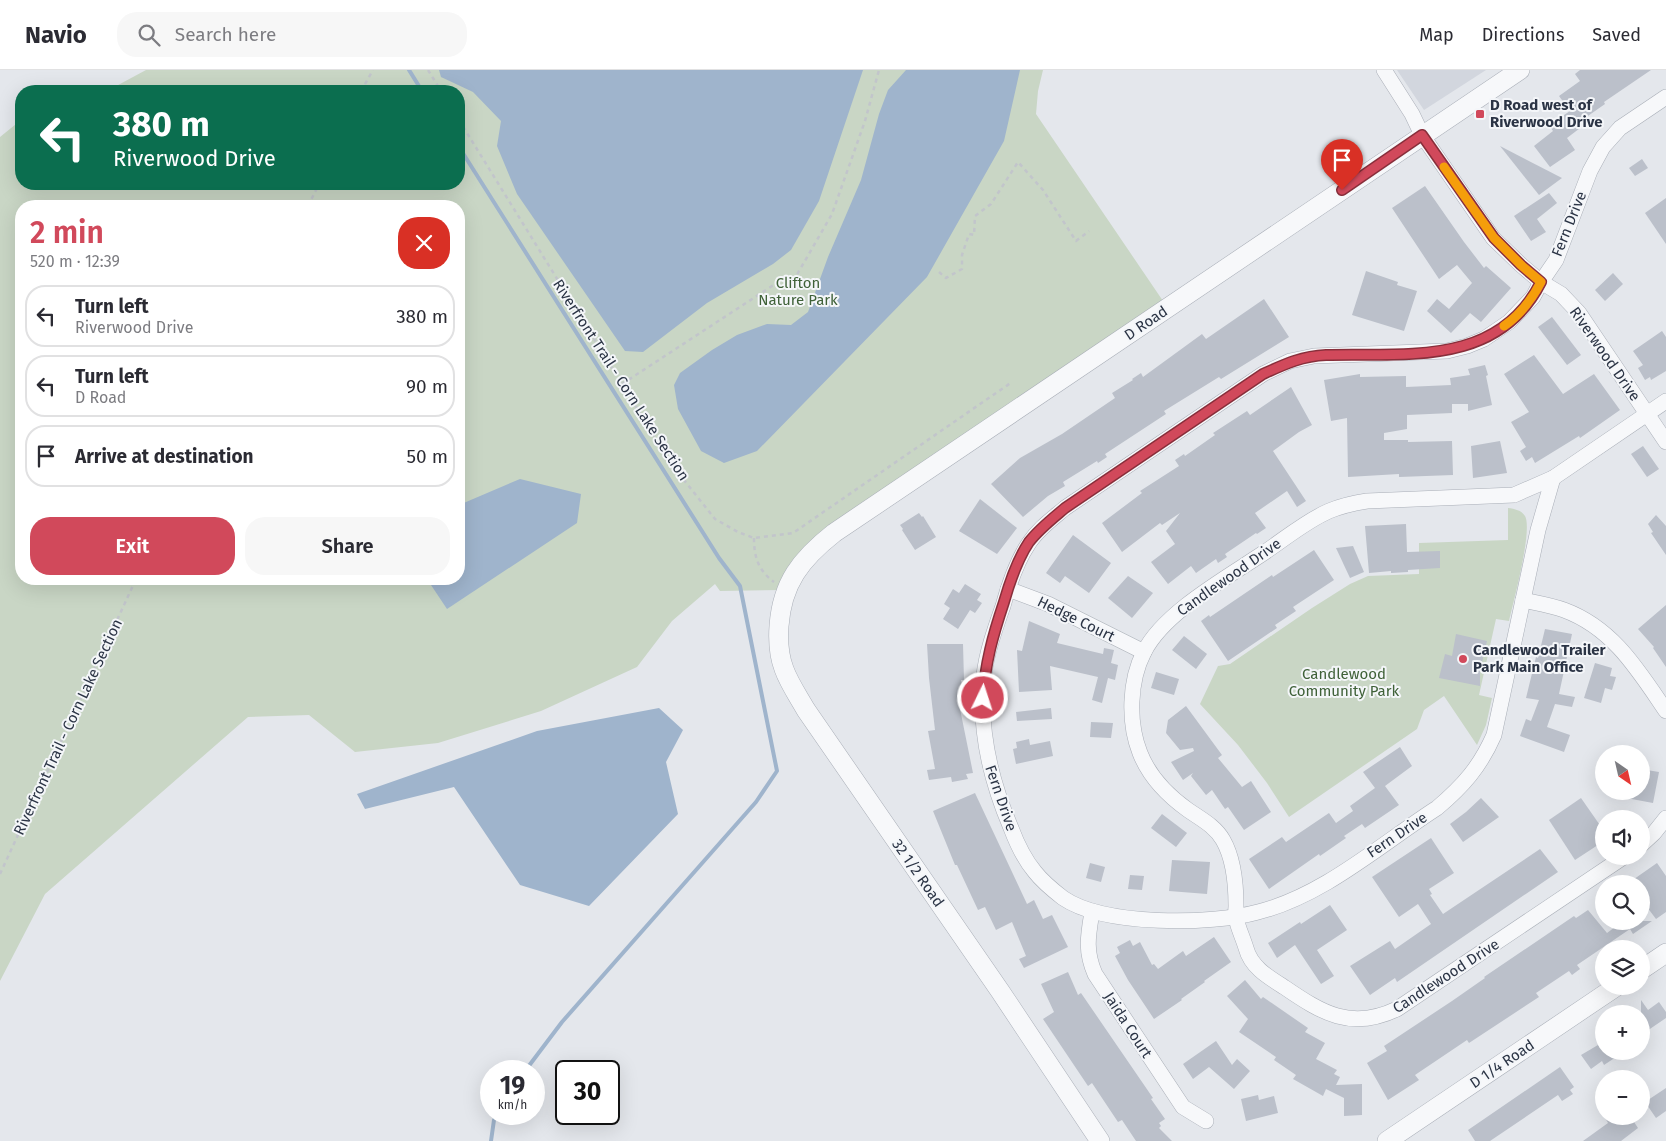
<!DOCTYPE html>
<html lang="en">
<head>
<meta charset="utf-8">
<style>
  body { margin:0; font-family:"Fira Sans",sans-serif; background:#f7f7f7; color:#2b2b33; height:100vh; display:flex; flex-direction:column; font-size:19px; white-space:nowrap }
  * { box-sizing:border-box; margin:0 }
  p { font-size:16px; color:#7c7c81 }
  .icon { flex:none; width:28px; height:28px; fill:none; stroke:currentColor; stroke-width:2; stroke-linecap:round; stroke-linejoin:round }
  .map { position:relative; flex:1; overflow:hidden }
  .sheet { position:absolute; left:15px; top:130px; width:450px; height:385px; display:flex; flex-direction:column; background:#fff; border-radius:20px; box-shadow:0 5px 20px #0002 }
  .sheet>* { flex:none }
  .top-card { position:absolute; left:15px; top:15px; width:450px; height:105px; border-radius:20px; box-shadow:0 5px 20px #0002; background:#0b6e4f; color:#fff; overflow:hidden }
  .needle { width:32px; rotate:146deg }
  .buttons { position:absolute; left:1595px; top:675px; display:grid; gap:10px }
  .buttons a { display:grid; place-items:center; width:55px; height:55px; border-radius:50%; background:#fff; box-shadow:0 5px 20px #0002; font-size:25px }
  .speed { position:absolute; left:480px; top:990px; display:flex; gap:10px; font-size:25px; font-weight:700; text-align:center }
  .speed>* { display:grid; place-content:center; width:65px; height:65px; border-radius:50%; background:#fff; box-shadow:0 5px 20px #0002; line-height:1 }
  .speed small { font-size:12px; font-weight:400 }
  .speed .limit { border:2px solid #111; border-radius:8px; background:#fff; color:#111 }
  .pin { position:absolute; display:grid; place-items:center; width:42px; height:42px; color:#fff; margin:-51px -21px; border-radius:50% 50% 50% 0; rotate:-45deg; box-shadow:0 0 5px #0007 }
  .pin .icon { rotate:45deg }
  .me { position:absolute; width:55px; margin:-28px; rotate:4deg; stroke-linejoin:round; filter:drop-shadow(0 0 4px #0008) }
  .turn { display:flex; align-items:center; gap:18px; height:105px; padding:0 15px; font-size:22px }
  .turn .icon { width:65px; height:65px; stroke-width:2.5 }
  .turn b { display:block; font-size:35px; line-height:42px }
  .round { display:grid; place-items:center; flex:none; width:52px; height:52px; border-radius:20px; background:#f7f7f7 }
  .head { display:flex; align-items:center; justify-content:space-between; height:85px; padding:0 15px }
  h1 { font-size:30px; font-weight:600; line-height:38px; color:#d1495b }
  .primary-button { display:flex; gap:10px; margin-top:auto; padding:10px 15px }
  .primary-button a { flex:1; height:58px; border-radius:20px; background:#d1495b; color:#fff; font-size:20px; font-weight:600; line-height:58px; text-align:center }
  .primary-button a+a { background:#f7f7f7; color:#2b2b33 }
  ul { padding:0; list-style:none }
  li { display:flex; align-items:center; gap:15px; height:62px; margin:0 10px 8px; padding:0 5px; border:2px solid #e1e1e2; border-radius:20px }
  li div { flex:1 }
  li b { display:block; font-size:19px }
  li em { font-style:normal }
  header { display:flex; align-items:center; gap:30px; box-sizing:border-box; height:70px; padding:0 25px; background:#fff; border-bottom:1px solid #e1e1e2 }
  header strong { font-size:24px }
  nav { display:flex; gap:28px; margin-inline-start:auto; font-size:18px }
  .search { width:350px; height:45px; background:#f7f7f7; display:flex; align-items:center; gap:12px; box-sizing:border-box; padding:0 18px; border-radius:20px; color:#7c7c81; font-size:19px }
  .map>svg:first-child { display:block }
  .built { fill:#d2d6de }
  .green { fill:#c9d6c5; fill-rule:evenodd }
  .water { fill:#9fb4cc }
  .lines { fill:none; stroke-linecap:round; stroke-linejoin:round }
  .stream { stroke:#9fb4cc; stroke-width:4 }
  .building { fill:#bbc0ca }
  .minor-casing { stroke:#a9aeb7; stroke-width:16 }
  .tertiary-casing { stroke:#a9aeb7; stroke-width:20 }
  .path { stroke:#c2c5cb; stroke-width:2.5; stroke-dasharray:4 4; stroke-linecap:butt }
  .minor { stroke:#f7f8fa; stroke-width:15 }
  .tertiary { stroke:#f7f8fa; stroke-width:19 }
  .route-casing { stroke:#882f3b; stroke-width:12 }
  .route { stroke:#d1495b; stroke-width:9 }
  .slow { stroke:#f59e0b; stroke-width:9 }
  .poi-dot { fill:#d1495b; stroke:#f4f6f9; stroke-width:2 }
  .labels { text-anchor:middle; dominant-baseline:central; stroke-width:4; stroke-linejoin:round; paint-order:stroke }
  .poi-label { font-size:15px; font-weight:bold; fill:#2b3445; stroke:#f4f6f9; text-anchor:start }
  .street-label { font-size:15px; fill:#2b3445; stroke:#f4f6f9 }
  .park-label { font-size:15px; fill:#3f6138; stroke:#f4f6f9 }
</style>
</head>
<body>
<header>
<strong>Navio</strong>
<div class="search"><svg class="icon" aria-label="search" viewBox="0 0 24 24"><circle cx="10" cy="10" r="6"/><path d="M15 15l6 6"/></svg>Search here</div>
<nav><a>Map</a><a>Directions</a><a>Saved</a></nav>
</header>
<div class="map">
<svg width="1666" height="1071" viewBox="0 0 1666 1071">
  <rect width="100%" height="100%" fill="#e4e7ec"/>
  <!-- built -->
  <path class="built" d="M1397,0H1486L1424,40Z"/>
  <!-- green -->
  <g class="green">
    <path d="M146,0H1043L1038,21L1036,44L1163,231L834,463L785,520L720,521L715,514L672,551L637,597L541,641L438,673L355,682L309,645L248,647L45,824L0,911V67L21,50V114H459V21H107ZM21,136H459V509H21Z"/>
    <path d="M1508,438C1515,439 1521,440 1525,446C1533,460 1513,533 1509,551L1496,549L1479,625L1492,628L1486,655L1477,675L1444,626L1424,640L1417,659L1289,747L1267,713L1238,675L1200,634L1218,596L1230,594L1312,538L1350,514L1368,506L1419,504V473L1508,470Z"/>
  </g>
  <!-- water -->
  <g class="water">
    <path d="M439,0H863L819,131L791,180L773,194L707,233L643,282L625,281L517,124L497,76L501,51L473,22L441,7Z"/>
    <path d="M906,0H1020L1004,71L927,207L757,381L724,393L701,381L678,339L674,315L680,303L712,280L737,265L767,254L791,255L808,242L828,187L861,110L879,44L888,20Z"/>
    <path d="M520,409L581,424L577,453L447,539L427,509H459V435Z"/>
    <path d="M659,638L683,660L666,692L678,744L589,836L520,815L454,717L365,739L357,724L537,661Z"/>
  </g>
  <g class="lines">
    <!-- stream -->
    <g class="stream">
      <path d="M409,0L422,21"/>
      <path d="M459,77L719,488L740,516L777,701L756,732L562,952L525,1001"/>
      <path d="M491,1071L494,1050L498,1044"/>
    </g>
  </g>
  <!-- building -->
  <g class="building">
    <path d="M1580,0H1651L1604,32L1605,34L1585,48L1588,52L1567,68L1575,80L1550,97L1534,76L1553,61L1549,55L1570,41L1559,26L1580,11L1575,4Z"/>
    <path d="M1500,76L1562,108L1539,125Z"/>
    <path d="M1642,89L1648,98L1635,106L1629,98Z"/>
    <path d="M1425,116L1464,172L1484,198L1486,196L1511,218L1481,252L1470,243L1451,263L1427,241L1437,229L1449,239L1472,213L1457,195L1439,209L1392,138Z"/>
    <path d="M1549,123L1557,133L1537,149L1546,162L1531,171L1514,146Z"/>
    <path d="M1666,128V174L1645,143Z"/>
    <path d="M1366,201L1398,212L1397,215L1417,221L1404,261L1352,245Z"/>
    <path d="M1613,203L1623,214L1605,231L1595,220Z"/>
    <path d="M1264,229L1289,267L1221,309L1219,307L1164,341L1166,344L1105,384L1107,387L1098,393L1097,391L1063,412L1065,416L1048,426L1023,447L991,414L1020,388L1062,364L1115,328L1112,323L1133,310L1132,309L1141,303L1143,307L1202,264L1206,269Z"/>
    <path d="M1552,247L1581,285L1567,295L1538,257Z"/>
    <path d="M1662,261L1666,267V301L1651,310L1650,307L1645,310L1638,298L1643,295L1633,281Z"/>
    <path d="M1534,285L1563,324L1594,304L1620,340L1580,368L1579,366L1535,393L1532,387L1526,391L1520,381L1526,377L1511,352L1529,342L1504,304Z"/>
    <path d="M1485,295L1488,305L1486,306L1492,335L1468,341V334H1452V343L1407,345V359L1384,363V370H1408V372L1452,371L1453,405L1399,407V404L1348,407L1347,348L1331,351L1324,310L1360,304V307L1406,306V317L1451,315L1450,308L1470,305L1468,299Z"/>
    <path d="M1291,317L1312,355L1299,362L1273,381L1306,431L1297,437L1287,421L1255,443L1266,458L1257,464L1256,463L1225,484L1227,487L1218,493L1216,489L1196,503L1191,496L1168,514L1151,492L1175,474L1166,461L1180,443L1162,455L1160,453L1122,482L1102,453L1142,423L1140,421L1179,396L1175,390L1184,384L1185,386L1215,365L1213,363L1247,341L1250,345Z"/>
    <path d="M1500,371L1507,403L1473,408L1471,376Z"/>
    <path d="M1643,376L1659,399L1647,407L1631,384Z"/>
    <path d="M980,429L1017,458L997,484L959,461Z"/>
    <path d="M919,443L922,447L923,446L936,467L915,480L902,460L903,459L900,455Z"/>
    <path d="M1656,445L1666,456V485L1651,463L1653,462L1648,454Z"/>
    <path d="M1406,454L1407,482L1440,481V498L1408,500V502L1391,503V501L1369,503L1365,456Z"/>
    <path d="M1073,465L1111,493L1089,523L1065,506L1060,513L1046,503Z"/>
    <path d="M1353,476L1364,502L1350,508L1336,478Z"/>
    <path d="M1314,480L1334,510L1293,537L1296,541L1275,555L1277,558L1228,591L1201,551L1209,545L1210,547L1272,505L1273,507Z"/>
    <path d="M1128,506L1153,523L1132,548L1108,528Z"/>
    <path d="M965,514L981,524L977,530L982,533L975,543L970,540L958,559L943,549L950,538L944,534L953,519L959,523Z"/>
    <path d="M1666,535V597L1653,578L1654,577L1638,559Z"/>
    <path d="M1029,551L1060,564L1057,573L1103,584L1104,578L1114,580L1111,593L1118,595L1115,610L1108,608L1102,633L1092,630L1098,607L1050,596L1052,620L1019,622L1017,580L1022,581Z"/>
    <path d="M1545,559L1572,564L1559,624L1575,627L1572,637L1555,634L1547,657L1570,665L1564,682L1520,666L1526,649L1531,651L1539,630L1526,628L1536,587L1538,588Z"/>
    <path d="M1456,564L1487,571L1480,601V616L1439,608L1445,584L1452,586Z"/>
    <path d="M1184,566L1207,584L1196,599L1172,580Z"/>
    <path d="M927,574H963L964,610H961L964,638L960,639L973,703L966,704L968,709L952,712L951,707L929,710L927,700L935,699L928,661L935,660L929,608Z"/>
    <path d="M1595,593L1612,598L1610,606L1616,607L1612,620L1605,618L1601,633L1584,628Z"/>
    <path d="M1156,602L1179,609L1174,625L1151,618Z"/>
    <path d="M1186,636L1222,685L1218,688L1242,717L1251,711L1271,742L1244,760L1228,737L1225,739L1212,720L1206,725L1191,706L1193,703L1183,710L1171,692L1194,681L1193,678L1180,680L1166,663L1168,650Z"/>
    <path d="M1051,638L1052,649L1017,651L1016,642Z"/>
    <path d="M1091,652L1113,653L1111,668L1090,667Z"/>
    <path d="M1029,669L1030,675L1050,671L1053,686L1016,694L1013,679L1017,678L1016,672Z"/>
    <path d="M1400,677L1412,696L1385,716L1399,735L1365,758L1362,754L1344,766L1346,768L1320,786L1319,784L1269,819L1249,789L1282,767L1286,772L1329,743L1336,753L1353,741L1350,736L1375,718L1363,702Z"/>
    <path d="M1641,699L1659,702L1653,733L1621,727V721H1641Z"/>
    <path d="M975,723L1027,834L1034,830L1043,849L1052,845L1068,877L1024,898L1019,889L1026,886L1012,852L996,860L985,837L978,840L957,795H955L933,741Z"/>
    <path d="M1481,728L1499,747L1463,772L1450,754L1466,742Z"/>
    <path d="M1581,728L1604,761V771L1575,790L1549,750Z"/>
    <path d="M1162,744L1187,763L1176,777L1151,758Z"/>
    <path d="M1431,768L1454,803L1429,819L1432,824L1430,825L1443,844L1540,779L1558,802L1397,912L1395,908L1370,925L1350,896L1390,871L1395,879L1431,854L1418,834L1399,847L1372,807Z"/>
    <path d="M1172,790L1210,792L1207,824L1169,821Z"/>
    <path d="M1090,793L1105,797L1101,812L1086,808Z"/>
    <path d="M1657,793L1666,806V842L1656,849L1641,829V814H1627Z"/>
    <path d="M1130,805L1144,806L1142,820L1128,819Z"/>
    <path d="M1330,835L1347,860L1317,880L1334,906L1321,914L1295,875L1277,888L1268,873L1300,852L1301,854Z"/>
    <path d="M1588,840L1607,863L1623,851H1652L1633,864L1630,859L1577,895L1580,899L1572,905L1569,901L1536,923L1539,927L1469,973L1467,970L1415,1005L1419,1010L1388,1030L1367,993L1387,981L1384,976L1452,931L1485,908L1484,907L1574,846L1576,848Z"/>
    <path d="M1214,867L1231,892L1204,911L1205,912L1181,929L1182,930L1154,949L1128,910L1115,886L1120,883L1117,877L1130,870L1133,876L1140,872L1152,895L1154,894L1158,899L1183,881L1186,886Z"/>
    <path d="M1068,902L1078,925L1081,923L1153,1028L1151,1029L1165,1049L1159,1053L1161,1056L1159,1058L1172,1071H1136L1122,1050L1118,1052L1092,1013L1088,1016L1043,949L1054,942L1041,914Z"/>
    <path d="M1245,910L1261,929L1263,927L1308,958L1305,962L1325,973L1316,989L1337,1000L1334,1004L1340,1007L1336,1015L1362,1014V1045L1344,1046V1028L1326,1019L1323,1026L1293,1009L1296,1005L1274,990L1276,987L1239,962L1248,949L1227,926Z"/>
    <path d="M1641,930L1648,940L1659,932L1666,942V948L1641,965Z"/>
    <path d="M1216,971L1232,995L1237,989L1250,1001L1234,1019L1209,997L1193,1009L1183,994Z"/>
    <path d="M1598,975L1600,978L1604,975V981H1625L1604,995L1602,991L1591,999L1581,985Z"/>
    <path d="M1560,997L1574,1017L1570,1020L1573,1024L1562,1031L1558,1025L1490,1071H1475L1468,1060Z"/>
    <path d="M1666,1018V1041L1656,1048L1645,1032Z"/>
    <path d="M1258,1025L1259,1030L1274,1026L1278,1043L1246,1051L1241,1029Z"/>
    <path d="M1604,1046H1630L1638,1058L1621,1071H1583L1608,1053Z"/>
  </g>
  <g class="lines">
    <!-- minor casing -->
    <g class="minor-casing">
      <g id="minor">
        <path d="M1384,0L1412,44L1422,65L1493,168L1521,195L1541,212L1561,224L1579,243L1666,372"/>
        <path d="M1553,408L1538,460L1494,665C1480,697 1463,716 1437,738C1381,774 1323,826 1258,842C1211,855 1104,856 1063,828C1054,821 1042,811 1035,802C1024,789 1017,774 1011,758C990,709 978,659 984,605C987,581 995,559 1003,536C1009,514 1016,492 1029,473C1038,459 1052,449 1065,438L1263,304L1290,291L1314,286L1447,281L1467,276L1484,269L1509,252L1533,227L1541,212L1556,190L1590,101L1603,77L1620,58L1666,27"/>
        <path d="M1008,519L1048,534L1144,582"/>
        <path d="M1523,530C1537,533 1551,535 1564,540C1613,558 1638,600 1666,641"/>
        <path d="M1641,775L1654,763L1666,748"/>
        <path d="M1625,786L1397,939C1351,961 1322,943 1284,917C1268,907 1251,897 1246,878C1243,868 1238,858 1236,848C1235,844 1236,840 1236,836C1236,815 1234,789 1223,770C1215,756 1201,749 1188,740C1167,725 1149,706 1140,683C1128,653 1129,611 1144,582C1164,542 1228,507 1265,482C1286,468 1306,451 1329,441C1341,436 1354,433 1367,431L1514,425L1553,408L1666,331"/>
        <path d="M1092,842C1088,866 1085,881 1095,904L1183,1037L1206,1051"/>
      </g>
    </g>
    <!-- tertiary casing -->
    <g class="tertiary-casing">
      <g id="tertiary">
        <path d="M1641,900L1666,883"/>
        <path d="M1100,1071L1000,921L806,640C798,626 789,613 784,599C779,586 778,570 779,556C782,513 801,489 834,463L1520,0"/>
        <path d="M1387,1071L1617,916"/>
      </g>
    </g>
    <!-- path -->
    <g class="path">
      <path d="M428,0L441,21"/>
      <path d="M361,21L373,0"/>
      <path d="M459,50L672,395L715,449L738,462L754,468L793,463L1012,312"/>
      <path d="M308,136L319,114"/>
      <path d="M939,202L946,208L962,199V185L969,164L974,165L975,146L991,134L1018,92L1043,120L1076,171L1089,161"/>
      <path d="M622,314L772,216L795,208L832,144L865,51L879,0"/>
      <path d="M754,468C754,487 758,500 774,512"/>
      <path d="M0,804L136,509"/>
    </g>
    <!-- minor -->
    <use href="#minor" class="minor"/>
    <!-- tertiary -->
    <use href="#tertiary" class="tertiary"/>
  </g>
  <g class="lines">
    <!-- route casing -->
    <g class="route-casing">
      <path id="route" d="M983,628C985,593 993,565 1004,532C1010,511 1017,490 1029,472C1039,459 1052,449 1065,438L1263,304C1285,294 1302,286 1326,285C1406,283 1498,297 1541,212L1521,195L1494,168L1422,65L1342,120"/>
    </g>
    <!-- route -->
    <use href="#route" class="route"/>
    <!-- slow -->
    <path class="slow" d="M1444,97L1494,168L1521,195L1541,212C1532,229 1520,245 1504,256"/>
  </g>
  <!-- markers -->
  <g class="poi-dot">
    <rect x="1475" y="39" width="10" height="10" rx="2.5"/>
    <circle cx="1463" cy="589" r="5"/>
  </g>
  <g class="labels">
    <!-- poi labels -->
    <g class="poi-label">
      <text x="1490" y="35">D Road west of<tspan x="1490" dy="17">Riverwood Drive</tspan></text>
      <text x="1473" y="580">Candlewood Trailer<tspan x="1473" dy="17">Park Main Office</tspan></text>
    </g>
    <!-- street labels -->
    <g class="street-label">
      <text transform="translate(1569 154) rotate(-68)">Fern Drive</text>
      <text transform="translate(1146 253) rotate(-34)">D Road</text>
      <text transform="translate(1605 284) rotate(55)">Riverwood Drive</text>
      <text transform="translate(621 310) rotate(57)">Riverfront Trail - Corn Lake Section</text>
      <text transform="translate(1229 507) rotate(-35)">Candlewood Drive</text>
      <text transform="translate(1076 549) rotate(26)">Hedge Court</text>
      <text transform="translate(68 657) rotate(-65)">Riverfront Trail - Corn Lake Section</text>
      <text transform="translate(1001 728) rotate(71)">Fern Drive</text>
      <text transform="translate(1397 765) rotate(-34)">Fern Drive</text>
      <text transform="translate(918 803) rotate(55)">32 1/2 Road</text>
      <text transform="translate(1446 906) rotate(-33)">Candlewood Drive</text>
      <text transform="translate(1128 955) rotate(57)">Jaida Court</text>
      <text transform="translate(1502 994) rotate(-34)">D 1/4 Road</text>
    </g>
    <!-- park labels -->
    <g class="park-label">
      <text x="798" y="213">Clifton<tspan x="798" dy="17">Nature Park</tspan></text>
      <text x="1344" y="604">Candlewood<tspan x="1344" dy="17">Community Park</tspan></text>
    </g>
  </g>
</svg>
<div class="buttons">
<a><svg class="needle" viewBox="-14 -14 28 28"><path d="M0-13l5 13h-10z" fill="#e53935"/><path d="M0 13l5-13h-10z" fill="#7c7c81"/></svg></a>
<a><svg class="icon" aria-label="sound" viewBox="0 0 24 24"><path d="M4 9h4l5-4v14l-5-4H4zM17 9q2 3 0 6"/></svg></a>
<a><svg class="icon" aria-label="search" viewBox="0 0 24 24"><circle cx="10" cy="10" r="6"/><path d="M15 15l6 6"/></svg></a>
<a><svg class="icon" aria-label="layers" viewBox="0 0 24 24"><path d="M12 4l9 5-9 5-9-5zM3 14l9 5 9-5"/></svg></a>
<a>+</a>
<a>−</a>
</div>
<div class="speed"><div>19<small>km/h</small></div><div class="limit">30</div></div>
<div class="pin" style="left:1342px;top:120px;background:#d93025"><svg class="icon" aria-label="arrive" viewBox="0 0 24 24"><path d="M6 21V4h12l-3 4 3 4H6"/></svg></div>
<svg class="me" style="left:983px;top:628px" viewBox="-20 -20 40 40"><circle r="17" fill="#d1495b" stroke="#fff" stroke-width="3"/><path d="M0-11L8 9 0 5-8 9z" fill="#fff"/></svg>
<div class="top-card">
<div class="turn"><svg class="icon" aria-label="left" viewBox="0 0 24 24"><path d="M17 20v-9H6M10 6l-5 5 5 5"/></svg><div><b>380 m</b>Riverwood Drive</div></div>
</div>
<section class="sheet">
<div class="head"><div><h1>2 min</h1><p>520 m · 12:39</p></div><a class="round" style="background:#d93025;color:#fff"><svg class="icon" aria-label="close" viewBox="0 0 24 24"><path d="M6 6l12 12M18 6L6 18"/></svg></a></div>
<ul>
<li><svg class="icon" aria-label="left" viewBox="0 0 24 24"><path d="M17 20v-9H6M10 6l-5 5 5 5"/></svg><div><b>Turn left</b><p>Riverwood Drive</p></div><em>380 m</em></li>
<li><svg class="icon" aria-label="left" viewBox="0 0 24 24"><path d="M17 20v-9H6M10 6l-5 5 5 5"/></svg><div><b>Turn left</b><p>D Road</p></div><em>90 m</em></li>
<li><svg class="icon" aria-label="arrive" viewBox="0 0 24 24"><path d="M6 21V4h12l-3 4 3 4H6"/></svg><div><b>Arrive at destination</b></div><em>50 m</em></li>
</ul>
<div class="primary-button"><a>Exit</a><a>Share</a></div>
</section>
</div>
</body>
</html>
